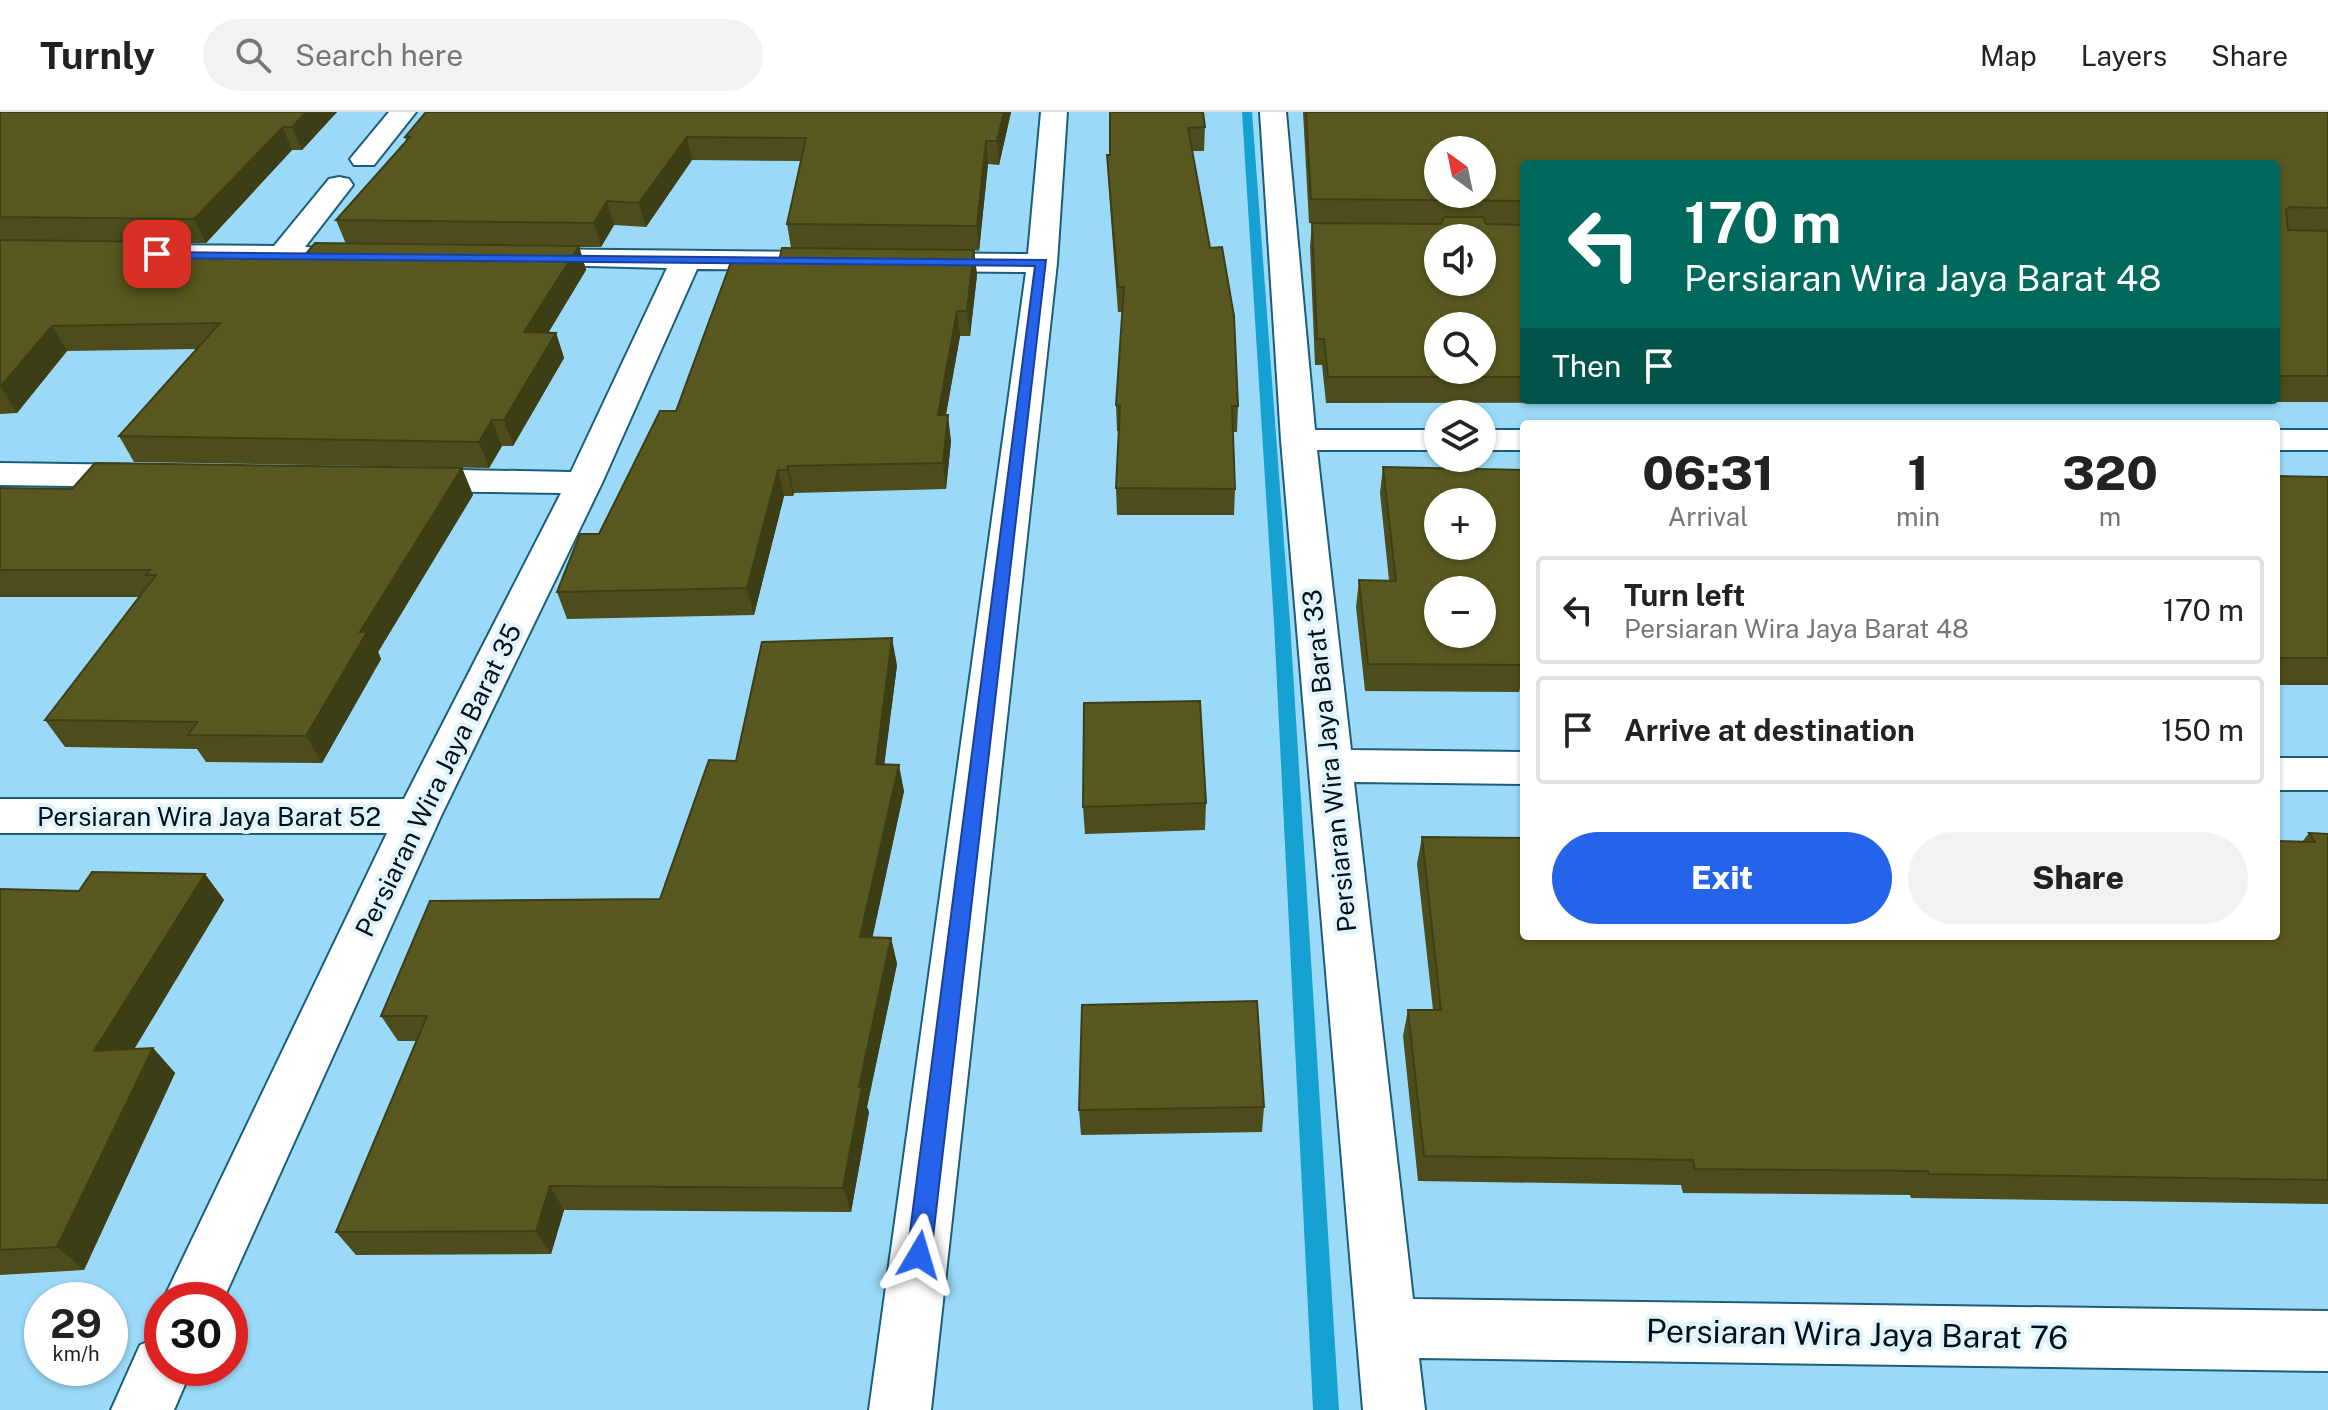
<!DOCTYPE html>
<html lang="en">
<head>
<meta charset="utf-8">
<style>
  body { margin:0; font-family:"Public Sans",sans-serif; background:#f2f2f2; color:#222; height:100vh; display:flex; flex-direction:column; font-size:30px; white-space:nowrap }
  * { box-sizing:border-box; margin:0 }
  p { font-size:26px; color:#767676 }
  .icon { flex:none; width:44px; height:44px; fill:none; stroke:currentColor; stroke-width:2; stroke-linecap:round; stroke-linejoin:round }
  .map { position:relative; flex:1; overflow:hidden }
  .side { position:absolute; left:1520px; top:308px; width:760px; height:520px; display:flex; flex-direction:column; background:#fff; border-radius:8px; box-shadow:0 2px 6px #0004 }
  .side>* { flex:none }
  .guide { position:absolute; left:1520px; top:48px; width:760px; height:244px; border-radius:8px; box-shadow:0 2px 6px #0004; background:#00695c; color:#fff; overflow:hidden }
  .needle { width:52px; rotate:327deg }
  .buttons { position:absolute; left:1424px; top:24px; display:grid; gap:16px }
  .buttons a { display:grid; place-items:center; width:72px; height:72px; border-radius:50%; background:#fff; box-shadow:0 2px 6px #0004; font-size:40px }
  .speed { position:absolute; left:24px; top:1170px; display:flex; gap:16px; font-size:40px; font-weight:700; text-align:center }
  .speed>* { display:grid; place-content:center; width:104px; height:104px; border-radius:50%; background:#fff; box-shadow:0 2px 6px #0004; line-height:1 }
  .speed small { font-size:20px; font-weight:400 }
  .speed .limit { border:12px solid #d22; background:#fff; color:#111 }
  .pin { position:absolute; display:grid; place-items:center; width:68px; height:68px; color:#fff; margin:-34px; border-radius:16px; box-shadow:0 4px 12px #0006 }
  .me { position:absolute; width:88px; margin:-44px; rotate:7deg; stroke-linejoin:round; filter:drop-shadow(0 0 6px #0008) }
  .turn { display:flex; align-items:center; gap:28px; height:168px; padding:0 32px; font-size:36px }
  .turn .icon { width:104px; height:104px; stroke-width:2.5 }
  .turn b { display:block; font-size:56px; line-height:68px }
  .then { display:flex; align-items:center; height:76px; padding:0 32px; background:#0003; gap:16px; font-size:30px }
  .eta { display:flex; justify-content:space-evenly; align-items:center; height:136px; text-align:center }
  .eta b { font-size:48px; font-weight:800; line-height:56px }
  .action { display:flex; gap:16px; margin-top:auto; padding:16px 32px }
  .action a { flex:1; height:92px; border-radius:48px; background:#2563eb; color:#fff; font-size:32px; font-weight:800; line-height:92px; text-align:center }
  .action a+a { background:#f2f2f2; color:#222 }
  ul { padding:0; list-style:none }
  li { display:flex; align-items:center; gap:24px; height:108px; margin:0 16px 12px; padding:0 16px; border:4px solid #e0e0e0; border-radius:8px }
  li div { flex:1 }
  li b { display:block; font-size:30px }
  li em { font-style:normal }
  header { display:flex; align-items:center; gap:48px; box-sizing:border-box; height:112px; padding:0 40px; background:#fff; border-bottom:2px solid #e0e0e0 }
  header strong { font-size:38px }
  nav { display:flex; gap:44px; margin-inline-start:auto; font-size:28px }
  .search { width:560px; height:72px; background:#f2f2f2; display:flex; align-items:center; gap:20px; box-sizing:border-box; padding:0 28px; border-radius:44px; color:#767676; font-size:30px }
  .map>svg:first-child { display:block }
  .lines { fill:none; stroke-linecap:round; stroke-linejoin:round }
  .stream { fill:#16a1d2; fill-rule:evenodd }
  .minor-casing { stroke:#1c5e78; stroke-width:4 }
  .minor { fill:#fff; fill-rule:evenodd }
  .wall { fill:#4c4c1c; fill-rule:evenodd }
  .shaded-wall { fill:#3e3e16 }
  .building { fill:#585820; stroke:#3e3e16; stroke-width:2; fill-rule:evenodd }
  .route { fill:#2563eb; stroke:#184099; stroke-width:2 }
  .labels { text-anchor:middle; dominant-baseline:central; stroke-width:8; stroke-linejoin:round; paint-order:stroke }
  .street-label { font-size:26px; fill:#000f19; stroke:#e1f4fd }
  .near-street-label { font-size:32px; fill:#000f19; stroke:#e1f4fd }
</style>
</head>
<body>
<header>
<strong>Turnly</strong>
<div class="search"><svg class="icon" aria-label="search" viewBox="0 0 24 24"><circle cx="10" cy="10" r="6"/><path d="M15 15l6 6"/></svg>Search here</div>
<nav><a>Map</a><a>Layers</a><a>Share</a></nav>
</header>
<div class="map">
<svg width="2328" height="1298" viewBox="0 0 2328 1298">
  <rect width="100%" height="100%" fill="#9adaf8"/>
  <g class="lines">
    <!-- stream -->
    <path class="stream" d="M1242,0H1252L1290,511L1339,1298H1313L1274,511Z"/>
    <!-- minor casing -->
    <g class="minor-casing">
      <g id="minor">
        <path d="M389,0H416L374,53H354L350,47Z"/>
        <path d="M1041,0H1067L1057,151L931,1298H869L1026,160L914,159L903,156L899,150L903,144L914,141L1028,142Z"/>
        <path d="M1260,0H1286L1315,318H1438V338H1317L1351,638L1524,640V672L1354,670L1413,1187L2328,1199V1259L1419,1246L1425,1298H1363L1281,328Z"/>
        <path d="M339,65L349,67L353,73L305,135L357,138L361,144L357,150L346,153L0,150V132L274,134L329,67Z"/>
        <path d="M522,137L822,140L833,143L837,149L833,155L822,158L697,157L602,371L441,704L223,1188H163L387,721H0V687H404L561,381L406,379L393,376L388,368L393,360L406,357L571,360L667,156L511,152L507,146L511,140Z"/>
        <rect x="1482" y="318" width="42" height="20"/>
        <rect x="2276" y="318" width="52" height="20"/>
        <path d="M0,351L142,353L155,356L160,364L155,372L142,375L0,373Z"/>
        <rect x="2276" y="646" width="52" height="32"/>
        <path d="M162,1224V1256H192L174,1298H111L140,1233Z"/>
      </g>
    </g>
    <!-- minor -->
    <use href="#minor" class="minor"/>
  </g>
  <!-- wall -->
  <g class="wall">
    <path d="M0,0H337L302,38H292L206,131H172L179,145L305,143L346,132L336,108L406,29L405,25L426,0H1011L999,53L988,52L979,139L974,138L977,163L970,224H960L946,303L951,329L946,377L794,381L793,384H784L754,503L567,507L557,480L599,422L676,299L779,149L791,136L787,112L801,49L692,48L646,115L614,113L601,135H579L586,158L548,221H556L564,246L513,334H502L489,356L134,350L119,324L197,237L67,239L17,301L0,302Z"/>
    <path d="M1110,0L1205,15L1204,39H1192L1238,294L1237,320H1233L1235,377L1234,403H1117L1116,376L1119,319H1117L1116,293L1122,200H1118L1108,67L1107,43H1110Z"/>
    <path d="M1303,0H2328V290L1326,291L1322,253H1315L1310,135L1312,111H1309ZM1524,52H2276V288H1524Z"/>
    <path d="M1383,355L1524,358V572H1521L1519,580L1365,579L1356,495L1359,468H1389L1380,381Z"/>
    <path d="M462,356L473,383L378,540L381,547L322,651L206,650L197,637L65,635L45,608L139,485H0V376L72,377Z"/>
    <path d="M2276,364L2328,365V573H2276Z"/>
    <path d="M897,553L884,652L904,679L872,826H891L897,852L867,995L869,1000L851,1100L564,1098L551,1142L356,1143L336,1120L416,929H398L381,904L660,787L736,649Z"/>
    <path d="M1206,691L1205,718L1085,722L1083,695Z"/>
    <path d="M2309,721L2328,722V1092L1911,1086L1910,1083L1683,1081L1681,1073L1418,1069L1403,924L1408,898H1433L1417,752L1422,725L1524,824L2302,730Z"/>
    <path d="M205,762L224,788L134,937L153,936L175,961L84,1158L0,1163V777L79,779Z"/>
    <path d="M1264,995L1262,1020L1081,1023L1079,998Z"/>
  </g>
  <!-- shaded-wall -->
  <g class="shaded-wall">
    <path d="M306,0H337L302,38L292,15Z"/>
    <path d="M1004,0H1011L999,53L997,29Z"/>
    <path d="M283,15L292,38L206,131L194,107Z"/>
    <path d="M687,25L692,48L646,115L639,91Z"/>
    <path d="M986,29L988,52L979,139L977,114Z"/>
    <path d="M607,89L614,113L601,135L594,111Z"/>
    <path d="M172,130L184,155L158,145Z"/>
    <path d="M579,134L586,158L533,246L524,220Z"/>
    <path d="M974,138L977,163L970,224L967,199Z"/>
    <path d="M957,199L960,224L941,329L938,303Z"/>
    <path d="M52,214L67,239L17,301L1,275Z"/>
    <path d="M556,221L564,246L513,334L504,308Z"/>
    <path d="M948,303L951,329L946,377L943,351Z"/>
    <path d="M492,308L502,334L489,356L479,330Z"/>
    <path d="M788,354L794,381L793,384L787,358Z"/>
    <path d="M462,356L473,383L378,540L381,547L322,651L306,624L360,520Z"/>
    <path d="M778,358L784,384L754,503L747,476Z"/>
    <path d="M892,526L897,553L881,679L876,652Z"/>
    <path d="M899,653L904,679L867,851L860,825Z"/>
    <path d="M205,762L224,788L118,964L94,939Z"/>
    <path d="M891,826L897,852L867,995L869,1000L851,1100L843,1076L859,975Z"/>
    <path d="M153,936L175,961L84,1158L57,1135Z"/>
    <path d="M550,1074L564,1098L551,1142L536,1119Z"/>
  </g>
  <!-- building -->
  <g class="building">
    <path d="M0,0H306L292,15H283L194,107L0,105Z"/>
    <path d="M426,0H1004L997,29H986L977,114L787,112L806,26L687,25L639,91L607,89L594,111L336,108L410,25H405Z"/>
    <path d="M1110,0H1203L1205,15L1188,16L1210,136L1222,135L1234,204L1238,294H1232L1235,377L1116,376L1120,294L1116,293L1124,175H1118L1107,43H1110Z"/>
    <path d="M1306,0H2328V96L2290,95L2286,98L2288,118L2328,119V264H2276V52H1524V89L1311,87ZM1438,38H1482V82H1438Z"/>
    <path d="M1444,105H1483L1486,112L1524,113V265H1328L1324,227H1317L1312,111L1441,112ZM1438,126H1482V170H1438ZM1438,214H1482V258H1438Z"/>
    <path d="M0,128L172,130L158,145L305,143L315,131L579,134L524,220L556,221L504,308H492L479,330L119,324L220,211L52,214L0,275Z"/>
    <path d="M782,136L974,138L967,199H957L938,303H948L943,351L788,354L787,358H778L747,476L557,480L580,422H599L660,299H676L731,150L779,149Z"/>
    <path d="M95,351L462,356L360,520H367L306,624L188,623L197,610L45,608L156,463H146L150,458H0V376L72,377Z"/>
    <path d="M1383,355L1524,358V553L1368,552L1359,468L1396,469ZM1438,390H1482V434H1438ZM1438,478H1482V522H1438Z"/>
    <path d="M2276,364L2328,365V546H2276Z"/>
    <path d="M892,526L876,652L899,653L860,825L891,826L859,975H862L843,1076L550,1074L536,1119L336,1120L427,904H381L430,789L660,787L709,648L736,649L762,530Z"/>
    <path d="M1200,589L1206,691L1083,695L1084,591Z"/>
    <path d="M2309,721L2328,722V1068L1929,1062L1928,1059L1695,1057L1693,1048L1424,1044L1408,898H1441L1422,725L1524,726V824H2276V729L2315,730Z"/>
    <path d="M92,760L205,762L94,939L153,936L57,1135L0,1138V777L79,779Z"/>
    <path d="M1257,889L1264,995L1079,998L1082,893Z"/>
  </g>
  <!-- route -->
  <path class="route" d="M153,140L1046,148L931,1143L927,1151L919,1154L911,1151L907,1143L1035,154L157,146L151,142Z"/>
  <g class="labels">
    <!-- street labels -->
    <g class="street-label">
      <text transform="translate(1329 649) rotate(-96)">Persiaran Wira Jaya Barat 33</text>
      <text transform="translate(438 668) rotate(-64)">Persiaran Wira Jaya Barat 35</text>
      <text x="209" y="704">Persiaran Wira Jaya Barat 52</text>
    </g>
    <!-- near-street labels -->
    <g class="near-street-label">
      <text transform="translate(1857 1222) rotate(1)">Persiaran Wira Jaya Barat 76</text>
    </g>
  </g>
</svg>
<div class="buttons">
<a><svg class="needle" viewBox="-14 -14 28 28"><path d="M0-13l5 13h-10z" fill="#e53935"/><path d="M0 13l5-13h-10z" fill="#767676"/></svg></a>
<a><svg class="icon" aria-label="sound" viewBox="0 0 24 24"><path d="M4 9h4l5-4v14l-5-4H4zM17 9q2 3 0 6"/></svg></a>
<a><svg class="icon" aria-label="search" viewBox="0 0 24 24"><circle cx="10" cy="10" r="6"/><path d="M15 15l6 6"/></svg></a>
<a><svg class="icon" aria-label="layers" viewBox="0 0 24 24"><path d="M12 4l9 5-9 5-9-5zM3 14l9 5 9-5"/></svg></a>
<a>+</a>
<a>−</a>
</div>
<div class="speed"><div>29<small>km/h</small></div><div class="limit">30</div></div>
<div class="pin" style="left:157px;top:142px;background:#d93025"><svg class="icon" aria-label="arrive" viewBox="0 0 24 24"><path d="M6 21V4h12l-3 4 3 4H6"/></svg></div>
<svg class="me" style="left:919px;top:1143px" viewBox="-20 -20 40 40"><path d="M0-17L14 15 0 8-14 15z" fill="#2563eb" stroke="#fff" stroke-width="4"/></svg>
<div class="guide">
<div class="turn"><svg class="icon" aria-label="left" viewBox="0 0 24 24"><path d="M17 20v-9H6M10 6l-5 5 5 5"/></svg><div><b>170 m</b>Persiaran Wira Jaya Barat 48</div></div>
<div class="then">Then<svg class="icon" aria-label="arrive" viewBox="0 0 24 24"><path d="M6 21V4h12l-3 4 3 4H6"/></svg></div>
</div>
<section class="side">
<div class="eta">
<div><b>06:31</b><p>Arrival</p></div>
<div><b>1</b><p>min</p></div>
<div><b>320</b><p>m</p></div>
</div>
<ul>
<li><svg class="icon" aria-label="left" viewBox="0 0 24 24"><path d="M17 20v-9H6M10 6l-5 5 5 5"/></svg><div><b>Turn left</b><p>Persiaran Wira Jaya Barat 48</p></div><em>170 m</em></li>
<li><svg class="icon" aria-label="arrive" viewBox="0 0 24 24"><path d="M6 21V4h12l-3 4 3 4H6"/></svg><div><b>Arrive at destination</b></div><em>150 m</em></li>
</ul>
<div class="action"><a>Exit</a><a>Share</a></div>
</section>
</div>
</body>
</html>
